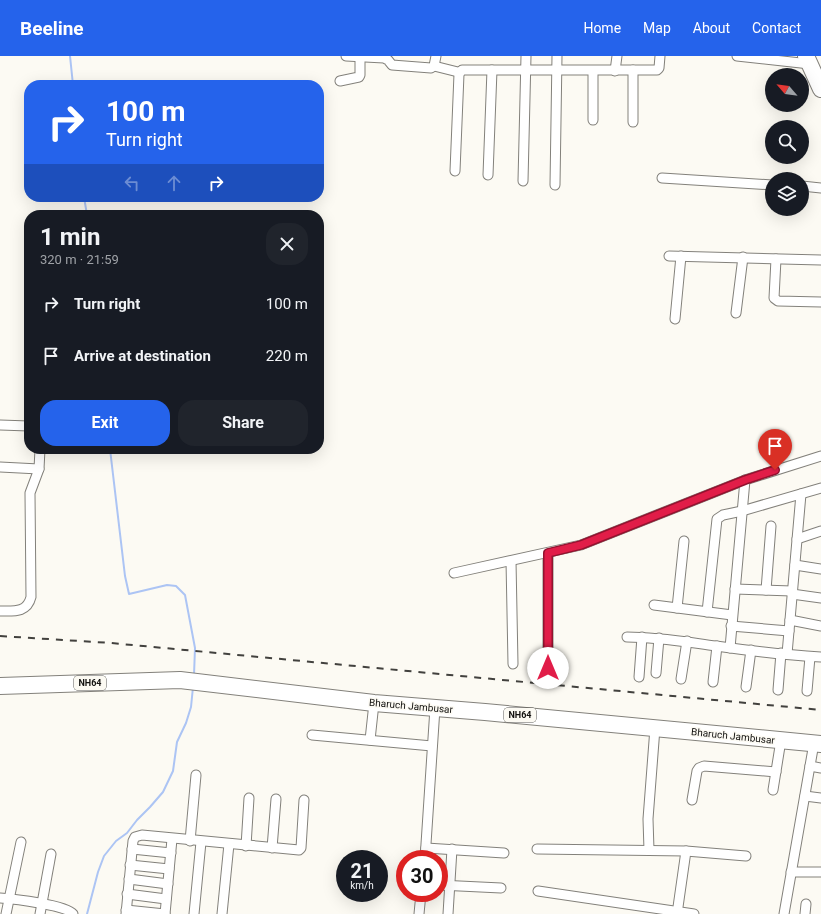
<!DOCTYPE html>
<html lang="en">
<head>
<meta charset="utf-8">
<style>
  body { margin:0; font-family:Roboto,sans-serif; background:#20242c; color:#f1f3f6; height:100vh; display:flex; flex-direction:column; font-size:15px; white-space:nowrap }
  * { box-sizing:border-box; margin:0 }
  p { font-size:13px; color:#9ea1a6 }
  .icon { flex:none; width:22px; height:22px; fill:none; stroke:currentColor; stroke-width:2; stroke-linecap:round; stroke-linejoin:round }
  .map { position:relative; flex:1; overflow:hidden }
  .side { position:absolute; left:24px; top:154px; width:300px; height:244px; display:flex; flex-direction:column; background:#171b24; border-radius:16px; box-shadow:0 4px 16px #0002 }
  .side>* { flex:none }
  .top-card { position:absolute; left:24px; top:24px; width:300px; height:122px; border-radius:16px; box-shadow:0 4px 16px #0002; background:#2563eb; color:#fff; overflow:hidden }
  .needle { width:26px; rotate:298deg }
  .tools { position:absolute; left:765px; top:12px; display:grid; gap:8px }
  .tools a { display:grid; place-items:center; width:44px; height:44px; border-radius:50%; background:#171b24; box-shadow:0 4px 16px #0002; font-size:20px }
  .speed { position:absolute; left:336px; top:794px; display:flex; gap:8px; font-size:20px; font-weight:700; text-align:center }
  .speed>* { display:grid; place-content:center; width:52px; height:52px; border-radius:50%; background:#171b24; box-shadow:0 4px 16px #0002; line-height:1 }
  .speed small { font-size:10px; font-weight:400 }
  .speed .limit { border:6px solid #d22; background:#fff; color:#111 }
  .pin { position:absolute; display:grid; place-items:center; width:34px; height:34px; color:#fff; margin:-41px -17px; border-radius:50% 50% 50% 0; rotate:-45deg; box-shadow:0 0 4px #0007 }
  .pin .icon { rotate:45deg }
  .me { position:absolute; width:44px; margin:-22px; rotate:0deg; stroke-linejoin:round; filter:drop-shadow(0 0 3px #0008) }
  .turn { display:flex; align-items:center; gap:14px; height:84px; padding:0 16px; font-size:18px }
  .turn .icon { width:52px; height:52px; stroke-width:2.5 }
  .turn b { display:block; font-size:28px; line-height:34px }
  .lanes { display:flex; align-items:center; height:38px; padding:0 16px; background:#0003; justify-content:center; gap:20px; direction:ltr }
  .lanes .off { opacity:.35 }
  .round { display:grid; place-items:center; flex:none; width:42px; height:42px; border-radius:16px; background:#20242c }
  .head { display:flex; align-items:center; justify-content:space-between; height:68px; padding:0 16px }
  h1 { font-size:24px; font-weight:700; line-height:30px }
  .cta { display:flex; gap:8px; margin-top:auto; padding:8px 16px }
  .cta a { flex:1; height:46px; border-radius:16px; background:#2563eb; color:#fff; font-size:16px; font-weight:700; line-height:46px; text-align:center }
  .cta a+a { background:#20242c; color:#f1f3f6 }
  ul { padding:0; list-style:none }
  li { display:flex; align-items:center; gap:12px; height:52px; padding:0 16px }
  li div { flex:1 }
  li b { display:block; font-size:15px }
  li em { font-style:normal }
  header { display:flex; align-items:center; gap:24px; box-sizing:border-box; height:56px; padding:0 20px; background:#2563eb; color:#fff }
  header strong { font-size:19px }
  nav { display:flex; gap:22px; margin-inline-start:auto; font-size:14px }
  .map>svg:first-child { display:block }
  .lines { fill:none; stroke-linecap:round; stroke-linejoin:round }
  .stream { stroke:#acc4f4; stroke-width:2 }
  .street-casing { stroke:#83817b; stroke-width:11 }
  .highway-casing { stroke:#83817b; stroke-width:18 }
  .street { stroke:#fff; stroke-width:9 }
  .highway { stroke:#fff; stroke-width:16 }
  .rail { stroke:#42413e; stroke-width:2; stroke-dasharray:7 7; stroke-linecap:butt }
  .route-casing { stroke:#92132f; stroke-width:10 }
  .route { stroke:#e11d48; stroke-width:7 }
  .labels { text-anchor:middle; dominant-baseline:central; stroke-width:3; stroke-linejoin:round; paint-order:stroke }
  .shield { fill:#fcfaf3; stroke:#585753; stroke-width:1 }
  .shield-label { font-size:9px; font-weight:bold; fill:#12110f }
  .street-label { font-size:10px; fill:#12110f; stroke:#fcfaf3 }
</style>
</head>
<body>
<header>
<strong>Beeline</strong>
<nav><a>Home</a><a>Map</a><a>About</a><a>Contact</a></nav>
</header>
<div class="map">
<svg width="821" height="858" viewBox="0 0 821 858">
  <rect width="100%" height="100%" fill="#fcfaf3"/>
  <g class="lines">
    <!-- stream -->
    <g class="stream">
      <path d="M70,0L73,29"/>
      <path d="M84,141L87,159"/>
      <path d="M110,393L125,520L129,538L167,529L176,530L185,539L195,592L194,619"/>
      <path d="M87,858L98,816L104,800L116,785L127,777L137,764L150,751L163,736L173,715L177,686L186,667L191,651L193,631"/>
    </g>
    <!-- street casing -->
    <g class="street-casing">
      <g id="street">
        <path d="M346,0L384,2L388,4L392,9L431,12L434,10L436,0"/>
        <path d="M737,0L810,8"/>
        <path d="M434,10L458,16H460"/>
        <path d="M593,15V64"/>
        <path d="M615,15L617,0"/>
        <path d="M340,25L359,21L360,19V2"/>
        <path d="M633,66V14"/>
        <path d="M455,115L459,18L462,14H657L659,12L660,0"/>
        <path d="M488,119L492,14"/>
        <path d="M662,122L772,129"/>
        <path d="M523,125L526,0"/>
        <path d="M555,129L557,0"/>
        <path d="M802,130L821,132"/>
        <path d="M669,200L821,204"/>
        <path d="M776,203L774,242L778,245L821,246"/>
        <path d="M736,257L743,201"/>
        <path d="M675,263L681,200"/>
        <path d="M0,369L29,370"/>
        <path d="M0,411L39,413"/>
        <path d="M797,483L821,475"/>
        <path d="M548,497V612"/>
        <path d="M511,505L513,608"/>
        <path d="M795,509L821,513"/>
        <path d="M454,517L581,489L745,424L821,400"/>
        <path d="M735,533L792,535"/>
        <path d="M766,534L771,470"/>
        <path d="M792,538L821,542"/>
        <path d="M654,549L732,559"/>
        <path d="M677,552L684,485"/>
        <path d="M0,555C14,555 27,557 31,541L30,437L39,413L40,393"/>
        <path d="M707,556L717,463L723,459L742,455L821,432"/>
        <path d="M790,564L821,570"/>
        <path d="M731,570L789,575"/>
        <path d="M627,581C658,581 686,586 716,590C751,595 786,599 821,601"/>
        <path d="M730,592L745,424"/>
        <path d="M787,598L801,438"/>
        <path d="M656,617L659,582"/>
        <path d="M639,621L642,581"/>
        <path d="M681,623L687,585"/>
        <path d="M713,626L717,590"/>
        <path d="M746,631L751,594"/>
        <path d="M778,634L781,597"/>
        <path d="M807,635L810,601"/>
        <path d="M312,679L432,690"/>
        <path d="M370,684L374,647"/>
        <path d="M810,710L821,712"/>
        <path d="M773,734L781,684"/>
        <path d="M805,740L821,742"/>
        <path d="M692,744L697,715L699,712L704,710L776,716"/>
        <path d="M190,785L196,719"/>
        <path d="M246,790L249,742"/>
        <path d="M272,792L276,743"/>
        <path d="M426,792L504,797"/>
        <path d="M132,793L171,797"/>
        <path d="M537,793L686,795L746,800"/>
        <path d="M649,794L648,763L655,672"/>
        <path d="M425,803L435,652"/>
        <path d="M130,809L169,813"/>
        <path d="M791,816H821"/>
        <path d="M129,823L168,828"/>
        <path d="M439,829L501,832"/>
        <path d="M538,835L694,858"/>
        <path d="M127,838L166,843"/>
        <path d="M0,842C14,843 66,849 73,858"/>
        <path d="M126,854L165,858"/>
        <path d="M6,858L21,786"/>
        <path d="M40,858L51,798"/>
        <path d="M126,858L133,785L135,781L142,779L299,794L301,792L304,744"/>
        <path d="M165,858L172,783"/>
        <path d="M194,858L201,786"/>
        <path d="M222,858L229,788"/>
        <path d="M419,858L421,837"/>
        <path d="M448,858L452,793"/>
        <path d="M677,858L686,795"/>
        <path d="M784,858L814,687"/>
        <path d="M805,858L806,848"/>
      </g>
    </g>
    <!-- highway casing -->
    <g class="highway-casing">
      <g id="highway">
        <path d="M806,0L821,33"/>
        <path d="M0,630L180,624L374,647L485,656L821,688"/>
      </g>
    </g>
    <!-- street -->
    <use href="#street" class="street"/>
    <!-- highway -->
    <use href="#highway" class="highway"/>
    <!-- rail -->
    <path class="rail" d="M0,580L111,587L821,654"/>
  </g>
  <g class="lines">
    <!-- route casing -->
    <g class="route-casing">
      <path id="route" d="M548,612V497L581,489L745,424L775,414"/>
    </g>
    <!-- route -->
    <use href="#route" class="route"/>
  </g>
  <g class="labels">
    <!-- shield labels -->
    <g class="shield">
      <rect x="74" y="620" width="32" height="14" rx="3"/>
      <rect x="504" y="652" width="32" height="14" rx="3"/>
    </g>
    <g class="shield-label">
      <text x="90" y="627">NH64</text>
      <text x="520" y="659">NH64</text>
    </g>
    <!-- street labels -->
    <g class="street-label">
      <text transform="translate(411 650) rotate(5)">Bharuch Jambusar</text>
      <text transform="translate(733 680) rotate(6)">Bharuch Jambusar</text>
    </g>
  </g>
</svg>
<div class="tools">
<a><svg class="needle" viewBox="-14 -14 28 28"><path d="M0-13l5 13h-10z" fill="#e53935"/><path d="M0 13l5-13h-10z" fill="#9ea1a6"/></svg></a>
<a><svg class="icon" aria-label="search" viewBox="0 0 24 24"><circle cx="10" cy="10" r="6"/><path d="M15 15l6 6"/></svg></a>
<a><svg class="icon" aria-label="layers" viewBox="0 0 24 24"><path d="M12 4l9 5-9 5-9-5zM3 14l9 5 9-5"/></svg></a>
</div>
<div class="speed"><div>21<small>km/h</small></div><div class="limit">30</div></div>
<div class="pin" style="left:775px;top:414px;background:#d93025"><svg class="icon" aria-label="arrive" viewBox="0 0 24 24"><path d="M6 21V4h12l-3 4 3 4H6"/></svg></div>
<svg class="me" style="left:548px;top:612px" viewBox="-20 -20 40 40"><circle r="19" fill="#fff"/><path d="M0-13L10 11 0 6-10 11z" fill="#e11d48"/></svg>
<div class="top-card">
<div class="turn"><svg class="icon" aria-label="right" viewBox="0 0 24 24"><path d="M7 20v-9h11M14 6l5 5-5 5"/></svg><div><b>100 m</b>Turn right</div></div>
<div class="lanes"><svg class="icon off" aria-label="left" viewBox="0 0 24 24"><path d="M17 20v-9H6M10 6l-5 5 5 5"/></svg><svg class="icon off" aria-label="ahead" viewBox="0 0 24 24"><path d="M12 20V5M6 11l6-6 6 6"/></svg><svg class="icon" aria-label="right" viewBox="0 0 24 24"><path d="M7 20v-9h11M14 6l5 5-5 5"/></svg></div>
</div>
<section class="side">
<div class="head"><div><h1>1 min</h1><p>320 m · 21:59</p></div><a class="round"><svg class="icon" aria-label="close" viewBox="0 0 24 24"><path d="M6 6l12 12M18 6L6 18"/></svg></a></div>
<ul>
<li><svg class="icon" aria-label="right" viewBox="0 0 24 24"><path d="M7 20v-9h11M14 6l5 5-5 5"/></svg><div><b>Turn right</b></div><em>100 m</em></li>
<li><svg class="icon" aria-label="arrive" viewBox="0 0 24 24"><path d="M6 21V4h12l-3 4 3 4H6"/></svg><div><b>Arrive at destination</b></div><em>220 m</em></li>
</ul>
<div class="cta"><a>Exit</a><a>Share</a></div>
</section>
</div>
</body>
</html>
